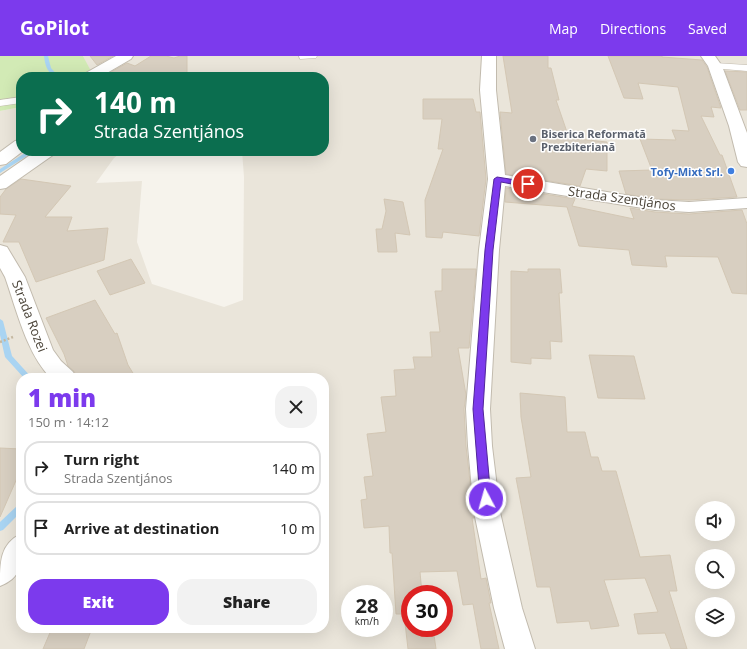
<!DOCTYPE html>
<html lang="en">
<head>
<meta charset="utf-8">
<style>
  body { margin:0; font-family:"Open Sans",sans-serif; background:#f2f2f2; color:#222; height:100vh; display:flex; flex-direction:column; font-size:15px; white-space:nowrap }
  * { box-sizing:border-box; margin:0 }
  p { font-size:13px; color:#767676 }
  .icon { flex:none; width:22px; height:22px; fill:none; stroke:currentColor; stroke-width:2; stroke-linecap:round; stroke-linejoin:round }
  .map { position:relative; flex:1; overflow:hidden }
  .panel { position:absolute; left:16px; top:317px; width:313px; height:260px; display:flex; flex-direction:column; background:#fff; border-radius:16px; box-shadow:0 4px 16px #0002 }
  .panel>* { flex:none }
  .top-card { position:absolute; left:16px; top:16px; width:313px; height:84px; border-radius:16px; box-shadow:0 4px 16px #0002; background:#0b6e4f; color:#fff; overflow:hidden }
  .controls { position:absolute; left:695px; top:445px; display:grid; gap:8px }
  .controls a { display:grid; place-items:center; width:40px; height:40px; border-radius:50%; background:#fff; box-shadow:0 4px 16px #0002; font-size:20px }
  .speed { position:absolute; left:341px; top:529px; display:flex; gap:8px; font-size:20px; font-weight:700; text-align:center }
  .speed>* { display:grid; place-content:center; width:52px; height:52px; border-radius:50%; background:#fff; box-shadow:0 4px 16px #0002; line-height:1 }
  .speed small { font-size:10px; font-weight:400 }
  .speed .limit { border:6px solid #d22; background:#fff; color:#111 }
  .pin { position:absolute; display:grid; place-items:center; width:34px; height:34px; color:#fff; margin:-17px; border:2px solid #fff; border-radius:50%; box-shadow:0 1px 4px #0007 }
  .me { position:absolute; width:44px; margin:-22px; rotate:354deg; stroke-linejoin:round; filter:drop-shadow(0 0 3px #0008) }
  .turn { display:flex; align-items:center; gap:14px; height:84px; padding:0 12px; font-size:18px }
  .turn .icon { width:52px; height:52px; stroke-width:2.5 }
  .turn b { display:block; font-size:28px; line-height:34px }
  .round { display:grid; place-items:center; flex:none; width:42px; height:42px; border-radius:16px; background:#f2f2f2 }
  .headline { display:flex; align-items:center; justify-content:space-between; height:68px; padding:0 12px }
  h1 { font-size:24px; font-weight:800; line-height:30px; color:#7c3aed }
  .primary-button { display:flex; gap:8px; margin-top:auto; padding:8px 12px }
  .primary-button a { flex:1; height:46px; border-radius:16px; background:#7c3aed; color:#fff; font-size:16px; font-weight:800; line-height:46px; text-align:center }
  .primary-button a+a { background:#f2f2f2; color:#222 }
  ul { padding:0; list-style:none }
  li { display:flex; align-items:center; gap:12px; height:54px; margin:0 8px 6px; padding:0 4px; border:2px solid #e0e0e0; border-radius:16px }
  li div { flex:1 }
  li b { display:block; font-size:15px }
  li em { font-style:normal }
  header { display:flex; align-items:center; gap:24px; box-sizing:border-box; height:56px; padding:0 20px; background:#7c3aed; color:#fff }
  header strong { font-size:19px }
  nav { display:flex; gap:22px; margin-inline-start:auto; font-size:14px }
  .map>svg:first-child { display:block }
  .residential { fill:#eae5da; fill-rule:evenodd }
  .green { fill:#d2eab5 }
  .lines { fill:none; stroke-linecap:round; stroke-linejoin:round }
  .stream { fill:#a9d4f2; fill-rule:evenodd }
  .building { fill:#d8cfc1; stroke:#d3c7b4 }
  .lane-casing { stroke:#c2bbae; stroke-width:1 }
  .street-casing { stroke:#c2bbae; stroke-width:2 }
  .path { stroke:#c4b79f; stroke-width:2.5; stroke-dasharray:2 2; stroke-linecap:butt }
  .lane { fill:#fff; fill-rule:evenodd }
  .street { fill:#fff; fill-rule:evenodd }
  .route { fill:#7c3aed; stroke:#51269a }
  .worship-dot { fill:#6b7280; stroke:#fff; stroke-width:1.5 }
  .shop-dot { fill:#3f7fe0; stroke:#fff; stroke-width:1.5 }
  .labels { text-anchor:middle; dominant-baseline:central; stroke-width:3; stroke-linejoin:round; paint-order:stroke }
  .far-worship-label { font-size:11px; font-weight:bold; fill:#5b616d; stroke:#fff; text-anchor:start }
  .far-shop-label { font-size:11px; font-weight:bold; fill:#366cbe; stroke:#fff; text-anchor:end }
  .street-label { font-size:13px; fill:#4b4439; stroke:#fff }
</style>
</head>
<body>
<header>
<strong>GoPilot</strong>
<nav><a>Map</a><a>Directions</a><a>Saved</a></nav>
</header>
<div class="map">
<svg width="747" height="593" viewBox="0 0 747 593">
  <rect width="100%" height="100%" fill="#f6f3ec"/>
  <!-- residential -->
  <path class="residential" d="M83,0H747V593H0V55L21,51V95H123L114,102L96,127L142,125L137,186L152,228L224,251L243,244L244,121L242,95H324V21H303V19L284,21H83L91,17ZM21,322H324V572H21ZM702,452H728V478H702ZM702,500H728V526H702ZM350,538H384V572H350ZM410,538H444V572H410ZM702,548H728V574H702Z"/>
  <!-- green -->
  <path class="green" d="M0,0H83L92,17L83,21H21V51L0,55Z"/>
  <g class="lines">
    <!-- stream -->
    <g class="stream">
      <path d="M44,0H48L51,12L59,21H54C47,15 45,9 44,0Z"/>
      <path d="M28,95H35L0,117V113Z"/>
      <path d="M0,263L3,265L12,300L32,322H24L5,301L0,279Z"/>
      <path d="M21,447V456L3,474L0,475V466L18,449Z"/>
    </g>
  </g>
  <!-- building -->
  <g class="building">
    <path d="M90,0H113L97,9Z"/>
    <path d="M151,0H166L174,2L180,0H187V21L104,20L127,7L135,10Z"/>
    <path d="M503,0H548V12H551L559,44H556L569,82L607,86V115L586,113L580,130L506,118L500,56L512,57Z"/>
    <path d="M608,0H662V1L702,4L707,11L721,52L711,51L714,61L701,60L720,99H722L737,141L689,144L655,143L626,138L619,115L652,114L640,83L676,84L672,74L689,75L678,31L638,27L643,43L624,42Z"/>
    <path d="M725,15L747,16V54H740Z"/>
    <path d="M423,43H473L476,56H480L486,123L479,180L443,176L442,182L426,181L425,144L443,93H438L442,63H423Z"/>
    <path d="M21,123L71,130L45,161H72L67,175L108,172L104,204L36,226L19,186H3L16,159L0,158V141L6,133Z"/>
    <path d="M506,132L575,143L572,150L634,163L630,152L655,156L689,158L742,154L747,168V238L732,237L718,201L665,200L667,211L632,209L629,194L579,190L567,151L505,146Z"/>
    <path d="M384,143L403,146L410,179L395,177L397,196H378L376,173H382L386,155Z"/>
    <path d="M131,203L145,227L110,239L97,215Z"/>
    <path d="M442,213H476L469,292H458L466,339L464,353L466,390L474,462H472L481,523L486,522L491,547H489L499,593H481L473,548L463,549L457,515L420,516L422,538H410V572H433L436,593H408L404,558H396L392,497H390L389,470L364,472L361,444L367,443L364,421L373,420L367,378L386,376L381,341L396,340L394,314L415,313L413,301H432L430,276H440L435,235H442Z"/>
    <path d="M528,213H560L562,237H559L562,286L550,285L551,303L531,302V308L511,306V215L528,216Z"/>
    <path d="M95,244L115,278L117,277L128,309L136,322H77L74,315L68,310L64,298L46,262Z"/>
    <path d="M589,299L634,300L645,343L598,342Z"/>
    <path d="M520,337L565,341L567,376H585L591,401H598L602,415H616L640,501L670,499L677,535H669L687,593H671L665,577L638,578L634,558L658,556L645,522L604,524L619,570L591,573L589,565L557,567L550,531H537L516,422L531,421L521,361Z"/>
    <path d="M0,392L21,393V413L0,461Z"/>
    <path d="M52,572H92L84,593H43Z"/>
  </g>
  <g class="lines">
    <!-- lane casing -->
    <g class="lane-casing">
      <g id="lane">
        <path d="M299,0H317L316,2L300,3Z"/>
        <path d="M715,7L747,9V15L712,12L711,10L712,8Z"/>
        <path d="M21,41V47L0,50V44Z"/>
      </g>
    </g>
    <!-- street casing -->
    <g class="street-casing">
      <g id="street">
        <path d="M116,0H133L131,3L100,21H82L84,18Z"/>
        <path d="M482,0H496V34L505,119L655,144L689,146L747,142V152L689,156L655,154L505,130L499,194L490,353L492,390L500,456L522,552L535,593H505L494,552L474,456L468,390L466,353L479,194L488,123L480,34Z"/>
        <path d="M701,0H715L722,10L747,77V111L741,110L738,106L729,70L708,10Z"/>
        <path d="M21,84V95H23L6,108L0,109V96L15,85Z"/>
        <path d="M36,95H55L53,99L6,132L0,133V120Z"/>
        <path d="M0,189L7,191L25,221L53,294L61,305L73,316L76,322H51C27,299 16,252 5,221L0,212Z"/>
        <path d="M21,478C21,501 26,520 0,530C0,506 0,488 21,478Z"/>
      </g>
    </g>
    <!-- path -->
    <path class="path" d="M0,286L13,281"/>
    <!-- lane -->
    <use href="#lane" class="lane"/>
    <!-- street -->
    <use href="#street" class="street"/>
  </g>
  <!-- route -->
  <path class="route" d="M497,121L528,126L532,128L528,131L501,126L493,194L483,353L491,443L489,446L486,448L482,446L480,443L473,353L485,194L494,123Z"/>
  <!-- markers -->
  <circle class="worship-dot" cx="533" cy="83" r="4"/>
  <circle class="shop-dot" cx="731" cy="115" r="4"/>
  <g class="labels">
    <!-- far-worship labels -->
    <g class="far-worship-label">
      <text x="541" y="77">Biserica Reformată<tspan x="541" dy="13">Prezbiteriană</tspan></text>
    </g>
    <!-- far-shop labels -->
    <g class="far-shop-label">
      <text x="723" y="115">Tofy-Mixt Srl.</text>
    </g>
    <!-- street labels -->
    <g class="street-label">
      <text transform="translate(622 142) rotate(8)">Strada Szentjános</text>
      <text transform="translate(30 260) rotate(69)">Strada Rozei</text>
    </g>
  </g>
</svg>
<div class="controls">
<a><svg class="icon" aria-label="sound" viewBox="0 0 24 24"><path d="M4 9h4l5-4v14l-5-4H4zM17 9q2 3 0 6"/></svg></a>
<a><svg class="icon" aria-label="search" viewBox="0 0 24 24"><circle cx="10" cy="10" r="6"/><path d="M15 15l6 6"/></svg></a>
<a><svg class="icon" aria-label="layers" viewBox="0 0 24 24"><path d="M12 4l9 5-9 5-9-5zM3 14l9 5 9-5"/></svg></a>
</div>
<div class="speed"><div>28<small>km/h</small></div><div class="limit">30</div></div>
<div class="pin" style="left:528px;top:128px;background:#d93025"><svg class="icon" aria-label="arrive" viewBox="0 0 24 24"><path d="M6 21V4h12l-3 4 3 4H6"/></svg></div>
<svg class="me" style="left:486px;top:443px" viewBox="-20 -20 40 40"><circle r="17" fill="#7c3aed" stroke="#fff" stroke-width="3"/><path d="M0-11L8 9 0 5-8 9z" fill="#fff"/></svg>
<div class="top-card">
<div class="turn"><svg class="icon" aria-label="right" viewBox="0 0 24 24"><path d="M7 20v-9h11M14 6l5 5-5 5"/></svg><div><b>140 m</b>Strada Szentjános</div></div>
</div>
<section class="panel">
<div class="headline"><div><h1>1 min</h1><p>150 m · 14:12</p></div><a class="round"><svg class="icon" aria-label="close" viewBox="0 0 24 24"><path d="M6 6l12 12M18 6L6 18"/></svg></a></div>
<ul>
<li><svg class="icon" aria-label="right" viewBox="0 0 24 24"><path d="M7 20v-9h11M14 6l5 5-5 5"/></svg><div><b>Turn right</b><p>Strada Szentjános</p></div><em>140 m</em></li>
<li><svg class="icon" aria-label="arrive" viewBox="0 0 24 24"><path d="M6 21V4h12l-3 4 3 4H6"/></svg><div><b>Arrive at destination</b></div><em>10 m</em></li>
</ul>
<div class="primary-button"><a>Exit</a><a>Share</a></div>
</section>
</div>
</body>
</html>
